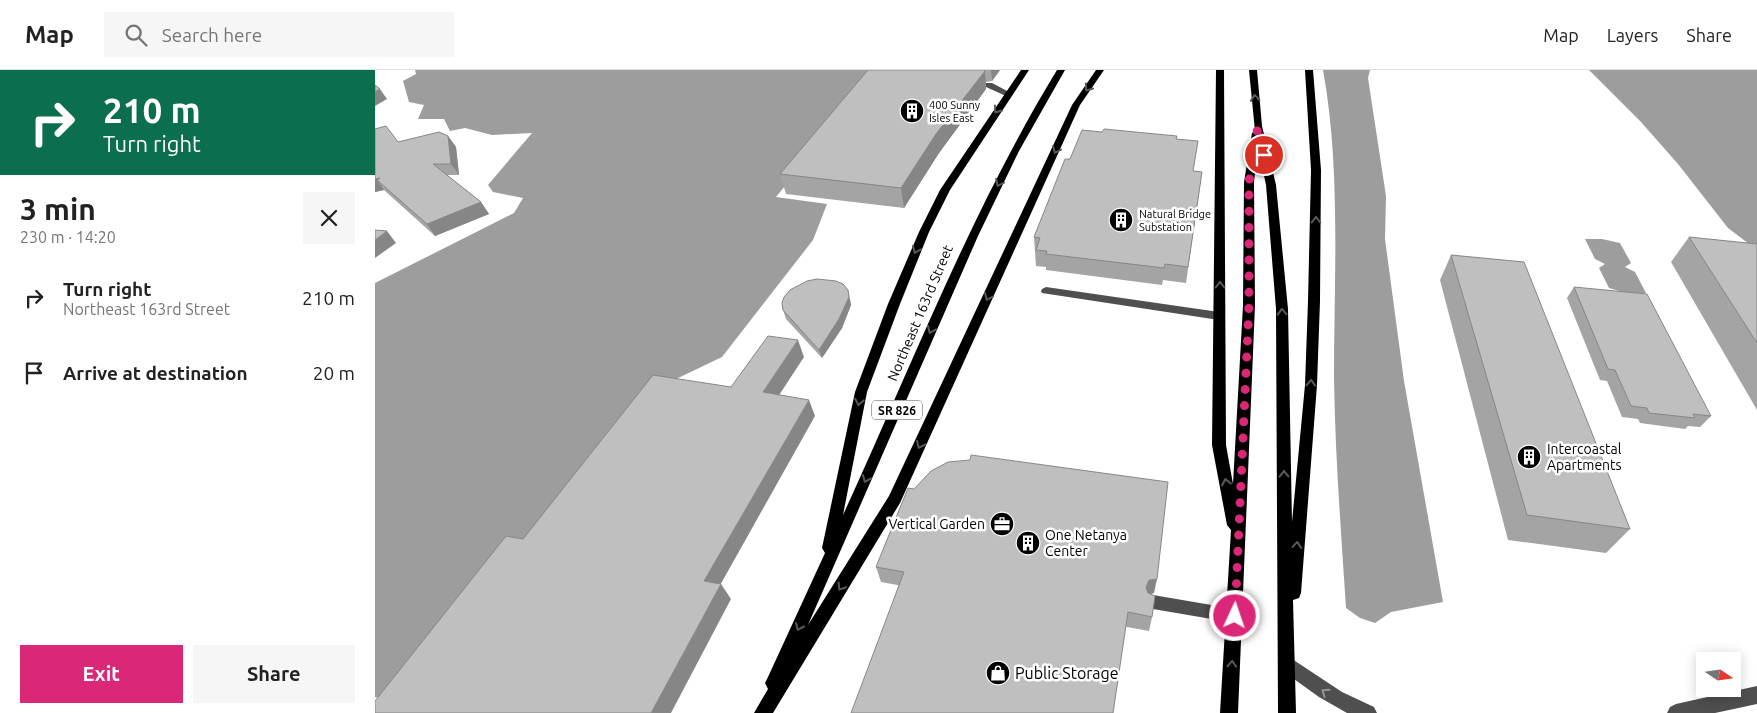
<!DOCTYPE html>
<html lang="en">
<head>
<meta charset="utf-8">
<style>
  body { margin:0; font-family:Ubuntu,sans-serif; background:#f6f6f6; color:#222; height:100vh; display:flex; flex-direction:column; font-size:19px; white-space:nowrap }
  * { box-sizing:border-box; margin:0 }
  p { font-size:16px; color:#767676 }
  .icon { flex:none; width:28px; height:28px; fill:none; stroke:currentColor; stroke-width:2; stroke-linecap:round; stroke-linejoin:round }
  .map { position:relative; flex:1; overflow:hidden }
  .panel { display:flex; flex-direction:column; background:#fff; width:375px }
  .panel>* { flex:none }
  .hud { background:#0b6e4f; color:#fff; overflow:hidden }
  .needle { width:32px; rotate:103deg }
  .buttons { position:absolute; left:1321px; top:582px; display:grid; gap:10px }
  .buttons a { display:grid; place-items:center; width:45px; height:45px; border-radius:0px; background:#fff; box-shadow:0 2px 12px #0003; font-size:25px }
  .pin { position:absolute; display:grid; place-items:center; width:42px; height:42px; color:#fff; margin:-21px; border:2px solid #fff; border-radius:50%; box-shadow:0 1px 5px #0007 }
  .me { position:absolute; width:55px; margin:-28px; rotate:3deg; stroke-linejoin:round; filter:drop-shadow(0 0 4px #0008) }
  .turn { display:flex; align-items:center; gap:18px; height:105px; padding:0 20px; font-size:22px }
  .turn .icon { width:65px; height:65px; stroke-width:2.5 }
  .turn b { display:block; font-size:35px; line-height:42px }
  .round { display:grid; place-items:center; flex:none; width:52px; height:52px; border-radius:0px; background:#f6f6f6 }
  .overview { display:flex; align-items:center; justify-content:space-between; height:85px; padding:0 20px }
  h1 { font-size:30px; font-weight:600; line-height:38px }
  .button { display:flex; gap:10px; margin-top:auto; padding:10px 20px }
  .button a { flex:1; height:58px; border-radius:0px; background:#db2777; color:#fff; font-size:20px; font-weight:600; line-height:58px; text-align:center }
  .button a+a { background:#f6f6f6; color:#222 }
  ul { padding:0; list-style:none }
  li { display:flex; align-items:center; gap:15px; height:75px; padding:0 20px }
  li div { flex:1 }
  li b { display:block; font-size:19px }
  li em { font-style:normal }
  header { display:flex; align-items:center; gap:30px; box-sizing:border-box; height:70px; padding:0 25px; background:#fff; border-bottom:1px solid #e0e0e0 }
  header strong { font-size:24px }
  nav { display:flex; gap:28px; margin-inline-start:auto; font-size:18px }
  .search { width:350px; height:45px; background:#f6f6f6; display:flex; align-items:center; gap:12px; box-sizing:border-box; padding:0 18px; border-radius:0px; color:#767676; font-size:19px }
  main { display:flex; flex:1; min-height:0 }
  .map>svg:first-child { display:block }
  .water { fill:#9d9d9d }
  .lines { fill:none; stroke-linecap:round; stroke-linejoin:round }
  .minor { fill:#4f4f4f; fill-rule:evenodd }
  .major { fill:#000; fill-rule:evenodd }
  .wall { fill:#a4a4a4 }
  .shaded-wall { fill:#868686 }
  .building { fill:#bfbfbf; stroke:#868686 }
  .oneway { stroke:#595959 }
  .oneway2 { stroke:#959595 }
  .route { stroke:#db2777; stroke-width:9; stroke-dasharray:0 16.2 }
  .labels { text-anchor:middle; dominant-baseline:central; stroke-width:5; stroke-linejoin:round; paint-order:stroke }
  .far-poi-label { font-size:11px; fill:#000; stroke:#fff; text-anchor:start }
  .shield { fill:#fff; stroke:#4c4c4c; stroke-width:1 }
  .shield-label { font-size:12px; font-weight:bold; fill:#000 }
  .street-label { font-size:14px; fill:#000; stroke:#fff }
  .poi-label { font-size:14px; fill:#000; stroke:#fff; text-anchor:start }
  .near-poi-label { font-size:16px; fill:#000; stroke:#fff; text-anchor:start }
</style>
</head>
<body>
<header>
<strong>Map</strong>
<div class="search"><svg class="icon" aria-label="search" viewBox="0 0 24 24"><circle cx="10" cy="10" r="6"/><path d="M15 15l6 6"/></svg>Search here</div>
<nav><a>Map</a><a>Layers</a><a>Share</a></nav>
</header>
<main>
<section class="panel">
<div class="hud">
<div class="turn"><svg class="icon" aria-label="right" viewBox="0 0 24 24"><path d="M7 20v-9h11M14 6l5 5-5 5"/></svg><div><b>210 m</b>Turn right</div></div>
</div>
<div class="overview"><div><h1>3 min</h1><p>230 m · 14:20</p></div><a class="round"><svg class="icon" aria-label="close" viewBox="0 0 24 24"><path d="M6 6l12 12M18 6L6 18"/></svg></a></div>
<ul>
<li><svg class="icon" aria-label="right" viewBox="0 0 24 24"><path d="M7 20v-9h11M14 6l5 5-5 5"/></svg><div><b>Turn right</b><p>Northeast 163rd Street</p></div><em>210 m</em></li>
<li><svg class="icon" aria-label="arrive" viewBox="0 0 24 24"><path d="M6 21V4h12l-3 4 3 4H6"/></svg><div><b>Arrive at destination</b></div><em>20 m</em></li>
</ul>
<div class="button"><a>Exit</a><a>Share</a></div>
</section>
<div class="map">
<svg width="1382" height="643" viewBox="0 0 1382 643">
  <rect width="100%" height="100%" fill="#fff"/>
  <!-- water -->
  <g class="water">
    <path d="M40,0H505L401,127L452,134L438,170L347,287L276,321L15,631L0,627V213L139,143L148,128L118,122L113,115L157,63L117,65L90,58L75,61L69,49H43L49,35L34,32L28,11L41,4Z"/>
    <path d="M948,0H995L993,8L1011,126L1010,169L1029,311L1068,532L1016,542L1000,553L985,548L971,538C966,461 960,384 959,307C959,207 966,98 948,0Z"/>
    <path d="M1214,0H1382V180L1353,158L1303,94L1266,52Z"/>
    <path d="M1210,169H1227L1245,173L1256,193L1250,197L1260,202L1271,223L1255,224L1234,218L1224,198L1230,194L1220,189Z"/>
  </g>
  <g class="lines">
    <!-- minor -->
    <g class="minor">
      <path d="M611,13H617L638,24L631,26L611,17Z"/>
      <path d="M671,217L844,242L850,246L844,250L667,223L666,221L667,219Z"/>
      <path d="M778,525L860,539L866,541L868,546L866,551L860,553L778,539L772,537L770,532L772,527Z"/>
      <path d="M911,585L967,622L999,637L1002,643H972L944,627L905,599L903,593L905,587Z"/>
      <path d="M1382,616V634L1340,643H1292L1295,637L1301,634Z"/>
    </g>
    <!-- major -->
    <g class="major">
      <path d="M646,0H654L575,120L554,162L525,234L492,322L468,445C537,295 596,141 682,0H690L644,81L603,166L433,555L514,426L697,35L721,0H729L705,35L525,433L398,643H379L393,619L390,613L393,607L450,483L447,478L480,322L513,234L544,162L565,120Z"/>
      <path d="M841,0H849L851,375L858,414L868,235L869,112L877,63L880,61L874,0H882L887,56L901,115L913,239L917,452L930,315L933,231L936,100L930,0H938L946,100L945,231L942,315L926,523L924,528L918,530L921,643H903L901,239L891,115L883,77L879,112L880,235L863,643H845L856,460L852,455L837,375Z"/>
    </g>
  </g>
  <!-- wall -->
  <g class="wall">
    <path d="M493,0H625L617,11L611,12V19L564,83L529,138L411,124L405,104Z"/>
    <path d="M0,59L23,72L73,66L81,77L84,105H72L106,132L114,144L60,166L9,120L0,122Z"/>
    <path d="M801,69L818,101L827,102L811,213L788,210L787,215L671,200V197L661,196L659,167L695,89Z"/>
    <path d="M1314,167L1382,174V340L1296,192Z"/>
    <path d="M1076,185L1255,459L1231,483L1133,470L1065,210Z"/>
    <path d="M1199,217L1336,346L1325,357L1313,356L1310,359L1265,353L1263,349L1247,347L1232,311L1225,310L1192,228Z"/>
    <path d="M475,229L476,235L467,258L447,288L411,249L408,240Z"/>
    <path d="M501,497L779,523L775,524L777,547L774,561L506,512Z"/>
  </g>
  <!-- shaded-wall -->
  <g class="shaded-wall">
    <path d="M616,0H625L617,11Z"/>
    <path d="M610,1L611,19L564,83L529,138L526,118L561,64Z"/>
    <path d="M5,19L12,29L0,36V22Z"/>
    <path d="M73,66L81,77L84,105L76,94Z"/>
    <path d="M5,108L2,110L9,120L0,122V109Z"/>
    <path d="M106,132L114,144L60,166L52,154Z"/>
    <path d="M12,161L21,173L0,188V170Z"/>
    <path d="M473,220L476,235L467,258L447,288L444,280Z"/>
    <path d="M423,270L429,287L395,339L388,322Z"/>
    <path d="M434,330L440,346L339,526L329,511Z"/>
    <path d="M782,509L779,523L771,525V517L774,510Z"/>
    <path d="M346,514L356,529L296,643H276Z"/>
  </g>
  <!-- building -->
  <g class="building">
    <path d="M493,0H609L610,1L561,64L526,118L405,104Z"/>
    <path d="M0,15L5,19L0,22Z"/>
    <path d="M11,56L23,72L64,62L73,66L76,94H58L106,132L52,154L2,110L5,108L0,109V59Z"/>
    <path d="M729,59L802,66L801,69L823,71L818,101L827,102L813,197L790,194L789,198L671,184L672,181L661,180L665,168L659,167L690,89H695L707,60L727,62Z"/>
    <path d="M0,160L12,161L0,170Z"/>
    <path d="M1314,167L1382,174V273Z"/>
    <path d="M1076,185L1149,192L1255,459L1152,445Z"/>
    <path d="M442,209L461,211L468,214L473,220L474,227L464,249L444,280L408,240L407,233L409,227L415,220L432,211Z"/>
    <path d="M1199,217L1272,224L1336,346L1318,344L1320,348L1274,343L1272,338L1256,336L1240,300L1233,299Z"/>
    <path d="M393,266L423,270L388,322L434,330L329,511L346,514L276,643H0V631L131,466L148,469L278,305L356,317Z"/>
    <path d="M596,385L793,412L782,509L774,510L771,517L773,523L780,526L777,547L753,542L738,643H476L529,502L501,497L533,418L539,419L556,401L573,392L595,390Z"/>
  </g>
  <!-- one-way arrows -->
  <defs><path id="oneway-chevron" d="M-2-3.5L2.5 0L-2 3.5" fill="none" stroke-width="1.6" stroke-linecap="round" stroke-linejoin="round" transform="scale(1.25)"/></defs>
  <g class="oneway">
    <use href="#oneway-chevron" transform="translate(713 18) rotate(125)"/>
    <use href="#oneway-chevron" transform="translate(880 28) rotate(-95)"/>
    <use href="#oneway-chevron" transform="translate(622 40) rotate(125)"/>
    <use href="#oneway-chevron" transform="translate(681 80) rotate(115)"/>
    <use href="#oneway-chevron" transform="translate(624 113) rotate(116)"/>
    <use href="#oneway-chevron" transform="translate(941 150) rotate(-90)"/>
    <use href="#oneway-chevron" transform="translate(541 180) rotate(113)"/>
    <use href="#oneway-chevron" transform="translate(845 215) rotate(-90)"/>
    <use href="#oneway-chevron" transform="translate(613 227) rotate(115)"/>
    <use href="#oneway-chevron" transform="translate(907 242) rotate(-92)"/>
    <use href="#oneway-chevron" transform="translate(556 260) rotate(113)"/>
    <use href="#oneway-chevron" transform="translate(936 313) rotate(-87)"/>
    <use href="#oneway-chevron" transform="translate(484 332) rotate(101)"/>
    <use href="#oneway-chevron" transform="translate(545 375) rotate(115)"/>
    <use href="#oneway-chevron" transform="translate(909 404) rotate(-91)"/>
    <use href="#oneway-chevron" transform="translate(491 409) rotate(114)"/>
    <use href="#oneway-chevron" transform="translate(851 412) rotate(-101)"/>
    <use href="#oneway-chevron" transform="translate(922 475) rotate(-85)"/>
    <use href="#oneway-chevron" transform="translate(466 517) rotate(122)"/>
    <use href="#oneway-chevron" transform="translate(424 557) rotate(114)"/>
    <use href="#oneway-chevron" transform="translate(857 594) rotate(-87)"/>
  </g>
  <use class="oneway2" href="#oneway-chevron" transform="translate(950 622) rotate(-145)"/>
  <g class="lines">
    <!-- route -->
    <path class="route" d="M860,546L874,235V112L883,56L889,85"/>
  </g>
  <!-- icons -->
  <defs>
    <g id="building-disc" transform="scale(1.25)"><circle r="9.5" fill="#000" stroke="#fff"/><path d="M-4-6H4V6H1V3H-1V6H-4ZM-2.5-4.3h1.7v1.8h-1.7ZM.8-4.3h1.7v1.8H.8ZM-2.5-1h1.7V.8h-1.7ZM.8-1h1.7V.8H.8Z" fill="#fff"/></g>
    <g id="office-disc" transform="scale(1.25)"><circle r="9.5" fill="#000" stroke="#fff"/><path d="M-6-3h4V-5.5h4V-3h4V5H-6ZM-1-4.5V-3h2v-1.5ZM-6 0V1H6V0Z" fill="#fff"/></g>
    <g id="shop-disc" transform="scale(1.25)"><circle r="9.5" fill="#000" stroke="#fff"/><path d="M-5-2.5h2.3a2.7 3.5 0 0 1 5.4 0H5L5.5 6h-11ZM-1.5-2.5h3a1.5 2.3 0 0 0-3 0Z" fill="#fff"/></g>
  </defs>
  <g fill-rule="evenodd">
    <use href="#building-disc" x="537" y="41"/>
    <use href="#building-disc" x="746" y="150"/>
    <use href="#building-disc" x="1154" y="387"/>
    <use href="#office-disc" x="627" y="454"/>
    <use href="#building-disc" x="653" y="473"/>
    <use href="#shop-disc" x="623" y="603"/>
  </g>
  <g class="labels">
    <!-- far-poi labels -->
    <g class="far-poi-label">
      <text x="554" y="35">400 Sunny<tspan x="554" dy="13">Isles East</tspan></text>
      <text x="764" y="144">Natural Bridge<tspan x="764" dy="13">Substation</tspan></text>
    </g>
    <!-- shield labels -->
    <rect class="shield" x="497" y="330.5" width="50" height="19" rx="4"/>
    <g class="shield-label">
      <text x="522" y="340">SR 826</text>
    </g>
    <!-- street labels -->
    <g class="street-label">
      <text transform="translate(545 243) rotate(-67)">Northeast 163rd Street</text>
    </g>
    <!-- poi labels -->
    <g class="poi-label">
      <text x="1172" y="379">Intercoastal<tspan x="1172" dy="16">Apartments</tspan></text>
      <text x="610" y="454" text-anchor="end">Vertical Garden</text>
      <text x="670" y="465">One Netanya<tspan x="670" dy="16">Center</tspan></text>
    </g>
    <!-- near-poi labels -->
    <g class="near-poi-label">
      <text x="640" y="603">Public Storage</text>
    </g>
  </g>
</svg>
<div class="buttons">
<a><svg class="needle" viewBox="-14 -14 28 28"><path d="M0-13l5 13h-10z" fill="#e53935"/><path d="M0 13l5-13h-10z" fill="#767676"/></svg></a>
</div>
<div class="pin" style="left:889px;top:85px;background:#d93025"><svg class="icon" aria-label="arrive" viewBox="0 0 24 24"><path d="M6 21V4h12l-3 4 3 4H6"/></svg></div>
<svg class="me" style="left:860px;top:546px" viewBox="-20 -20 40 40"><circle r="17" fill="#db2777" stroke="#fff" stroke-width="3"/><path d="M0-11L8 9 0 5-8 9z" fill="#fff"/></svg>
</div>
</main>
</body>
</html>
